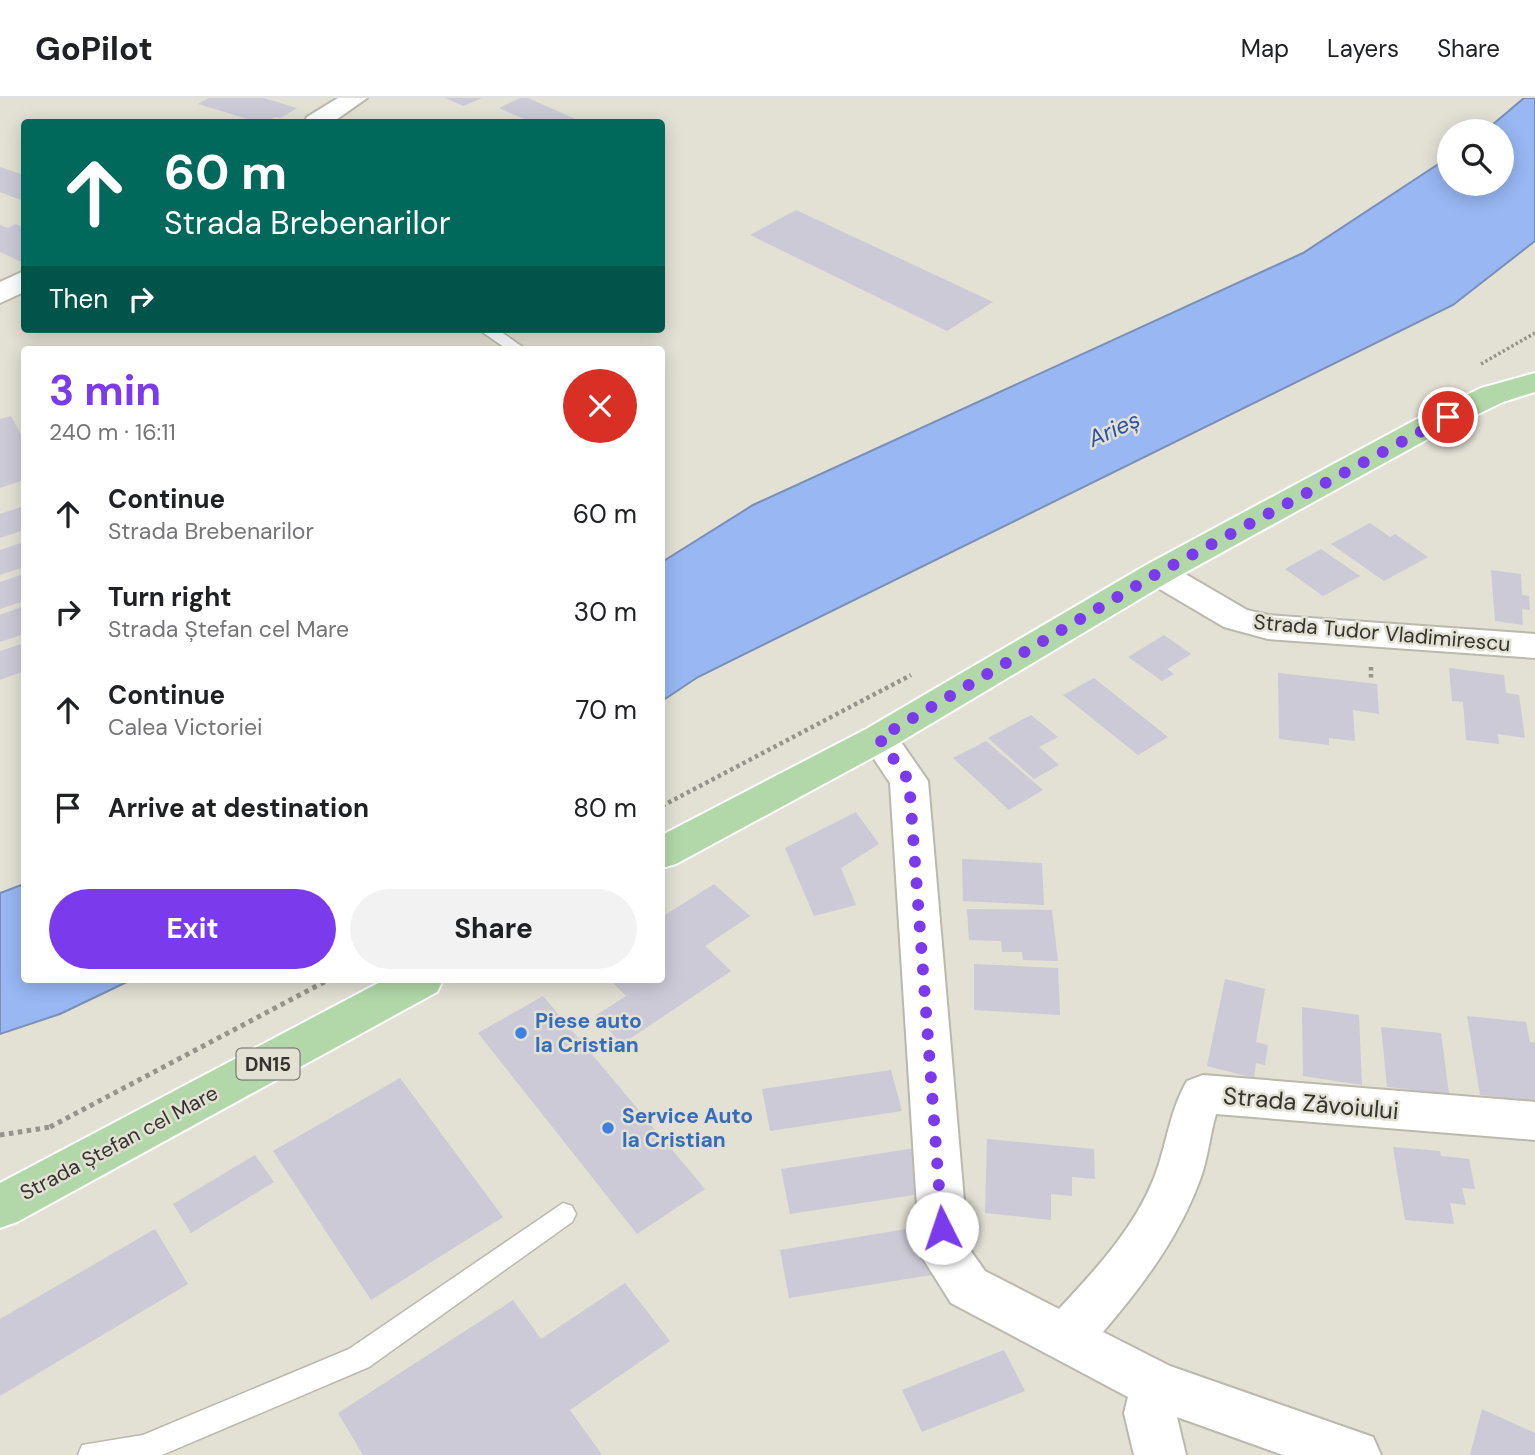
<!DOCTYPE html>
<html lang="en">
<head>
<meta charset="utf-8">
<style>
  body { margin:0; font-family:"DM Sans",sans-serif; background:#f2f2f2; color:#202124; height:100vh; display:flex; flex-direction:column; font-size:26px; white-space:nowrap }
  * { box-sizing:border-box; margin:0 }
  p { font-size:23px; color:#757577 }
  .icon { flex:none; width:38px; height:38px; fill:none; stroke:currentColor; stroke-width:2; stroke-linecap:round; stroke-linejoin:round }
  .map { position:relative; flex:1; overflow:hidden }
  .panel { position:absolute; left:21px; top:248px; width:644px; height:637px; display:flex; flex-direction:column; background:#fff; border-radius:7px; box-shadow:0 4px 18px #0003 }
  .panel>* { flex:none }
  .hud { position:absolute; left:21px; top:21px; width:644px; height:214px; border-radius:7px; box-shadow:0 4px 18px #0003; background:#00695c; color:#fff; overflow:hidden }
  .controls { position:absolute; left:1437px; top:21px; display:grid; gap:14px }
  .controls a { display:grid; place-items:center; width:77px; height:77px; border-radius:50%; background:#fff; box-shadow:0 4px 18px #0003; font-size:35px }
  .pin { position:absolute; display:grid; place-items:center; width:60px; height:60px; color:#fff; margin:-30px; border:4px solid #fff; border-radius:50%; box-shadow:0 2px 7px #0007 }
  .me { position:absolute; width:77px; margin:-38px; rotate:356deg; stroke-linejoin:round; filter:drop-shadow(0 0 5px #0008) }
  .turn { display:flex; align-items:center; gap:24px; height:147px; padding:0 28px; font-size:32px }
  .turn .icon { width:91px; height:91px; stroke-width:2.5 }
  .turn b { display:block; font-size:49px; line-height:60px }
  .then { display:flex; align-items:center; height:66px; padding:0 28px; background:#0003; gap:14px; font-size:26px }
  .round { display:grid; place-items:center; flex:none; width:74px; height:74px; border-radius:37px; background:#f2f2f2 }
  .head { display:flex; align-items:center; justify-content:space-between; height:119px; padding:0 28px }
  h1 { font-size:42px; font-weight:700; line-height:52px; color:#7c3aed }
  .action { display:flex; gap:14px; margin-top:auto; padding:14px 28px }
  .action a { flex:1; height:80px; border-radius:42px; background:#7c3aed; color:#fff; font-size:28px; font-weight:700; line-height:80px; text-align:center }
  .action a+a { background:#f2f2f2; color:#202124 }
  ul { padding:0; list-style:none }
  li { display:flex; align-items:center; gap:21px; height:98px; padding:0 28px }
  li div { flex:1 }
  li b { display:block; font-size:26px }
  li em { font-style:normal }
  header { display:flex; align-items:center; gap:42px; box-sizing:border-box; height:98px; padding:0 35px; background:#fff; border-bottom:2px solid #e0e0e0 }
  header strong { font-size:33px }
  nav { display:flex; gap:38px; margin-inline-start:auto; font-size:24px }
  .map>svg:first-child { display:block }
  .water { fill:#98b7f3; stroke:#7a8fb8; stroke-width:2 }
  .building { fill:#cbcad6 }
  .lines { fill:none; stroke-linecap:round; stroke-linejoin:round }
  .lane-casing { stroke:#bbb8ac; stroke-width:3 }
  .street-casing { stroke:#bbb8ac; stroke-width:4 }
  .primary-casing { stroke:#fff; stroke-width:4 }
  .path-far2 { stroke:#95938a; stroke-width:3.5; stroke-dasharray:2.5 2.5; stroke-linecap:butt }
  .path-far1 { stroke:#95938a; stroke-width:4.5; stroke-dasharray:3.5 3.5; stroke-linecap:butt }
  .path { stroke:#95938a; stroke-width:5; stroke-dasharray:4.5 4.5; stroke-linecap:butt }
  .lane { fill:#fff; fill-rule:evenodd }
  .street { fill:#fff; fill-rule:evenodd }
  .primary { fill:#b2d8a9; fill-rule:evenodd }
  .route { stroke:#7c3aed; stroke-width:12; stroke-dasharray:0 21.6 }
  .shop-dot { fill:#3f7fe0; stroke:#e3e0d4; stroke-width:2.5 }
  .labels { text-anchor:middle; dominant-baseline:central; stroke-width:5; stroke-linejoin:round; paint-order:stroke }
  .shield { fill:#e3e0d4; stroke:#686760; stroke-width:2 }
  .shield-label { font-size:19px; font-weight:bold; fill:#34332e }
  .street-label { font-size:21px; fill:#34332e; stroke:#e3e0d4 }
  .shop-label { font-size:21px; font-weight:bold; fill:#366cbe; stroke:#e3e0d4; text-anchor:start }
  .water-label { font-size:23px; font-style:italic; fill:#2852a7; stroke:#e3e0d4 }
  .near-street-label { font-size:24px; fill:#34332e; stroke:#e3e0d4 }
</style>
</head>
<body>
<header>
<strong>GoPilot</strong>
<nav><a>Map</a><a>Layers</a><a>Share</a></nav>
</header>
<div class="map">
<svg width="1535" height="1357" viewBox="0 0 1535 1357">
  <rect width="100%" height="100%" fill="#e3e0d4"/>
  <!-- water -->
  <g class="water">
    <path d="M1524,0H1535V143L1453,207L698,579L662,603V464L753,407L1303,155L1449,59V86H1502V33H1485Z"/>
    <path d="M24,786V882H131L60,916L0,936V795Z"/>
  </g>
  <!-- building -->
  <g class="building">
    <path d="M208,0H263L297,10L281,20L275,19L266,24H258L198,6Z"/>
    <path d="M446,0H482L463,8Z"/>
    <path d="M520,0H528L582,24H531L499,10Z"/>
    <path d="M0,69L24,77V103L0,94Z"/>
    <path d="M796,112L993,204L947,233L750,137Z"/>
    <path d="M16,126L24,130V162L22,164L0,154V127L8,130Z"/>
    <path d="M11,318L24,342V382L0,390V321Z"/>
    <path d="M24,408V432L0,440V416Z"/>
    <path d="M1370,425L1390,439L1395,436L1428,459L1384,483L1331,446Z"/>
    <path d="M24,444V469L0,477V452Z"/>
    <path d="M1321,451L1360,478L1323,498L1285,471Z"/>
    <path d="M1491,472L1521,476L1522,497L1529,498L1530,512L1522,511L1523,527L1495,523Z"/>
    <path d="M24,476V503L0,511V484Z"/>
    <path d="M24,508V536L0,544V517Z"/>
    <path d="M1164,537L1191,556L1167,571L1174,576L1162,583L1128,559Z"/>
    <path d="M24,545V573L0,582V553Z"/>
    <path d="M1449,570L1504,577L1506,595L1519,597L1525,640L1498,636L1499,646L1466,642L1463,604L1452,603Z"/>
    <path d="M1278,575L1377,586L1379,616L1353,612L1355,643L1329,640V647L1279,641Z"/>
    <path d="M1094,580L1168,639L1138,657L1063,597Z"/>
    <path d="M1031,617L1058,639L1039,649L1059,667L1034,681L988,640Z"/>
    <path d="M986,643L1043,692L1009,712L953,660Z"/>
    <path d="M856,714L879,746L841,770L856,807L814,818L785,750Z"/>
    <path d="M962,761L1042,765L1044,807L963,803Z"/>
    <path d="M714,786L750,818L705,848L731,873L622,946L595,918L626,898L610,882H662V819Z"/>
    <path d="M967,811L1052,812L1058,863L1023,862L1022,854H1002L1001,843L969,842Z"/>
    <path d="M974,866L1058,870L1060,917L974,912Z"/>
    <path d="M1225,881L1265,891L1256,944L1268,947L1265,967L1256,965L1254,980L1207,968Z"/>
    <path d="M543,898L705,1091L637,1136L478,935Z"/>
    <path d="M1302,909L1359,917L1362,987L1303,978Z"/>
    <path d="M1467,918L1526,924L1530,944L1535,945V1003L1480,997Z"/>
    <path d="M1381,929L1441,935L1449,996L1387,989Z"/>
    <path d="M891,972L902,1013L770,1033L762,991Z"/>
    <path d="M400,980L503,1119L371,1202L273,1053Z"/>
    <path d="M987,1041L1094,1051L1095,1081L1072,1079V1098L1051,1096V1122L985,1115Z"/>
    <path d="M1393,1049L1440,1053L1441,1058L1469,1061L1475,1091L1462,1090L1466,1107L1450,1105L1454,1126L1405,1122Z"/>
    <path d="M915,1050L927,1095L790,1116L781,1071Z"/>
    <path d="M255,1057L274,1084L191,1135L173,1106Z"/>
    <path d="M918,1129L931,1177L789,1200L780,1152Z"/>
    <path d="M155,1131L188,1186L0,1298V1221Z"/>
    <path d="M625,1185L670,1243L570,1312L602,1357H363L338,1315L513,1202L541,1241Z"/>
    <path d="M1004,1252L1025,1293L922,1334L902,1292Z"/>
    <path d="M1482,1311L1535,1335V1357H1470Z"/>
  </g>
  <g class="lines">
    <!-- lane casing -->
    <g class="lane-casing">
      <g id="lane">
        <path d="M478,231H497L527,252H508Z"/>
        <path d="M563,1105L572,1108L576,1116L572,1124L369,1269L162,1357H78L82,1347L143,1337L349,1251Z"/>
      </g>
    </g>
    <!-- street casing -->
    <g class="street-casing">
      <g id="street">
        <path d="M338,0H367L333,24H304L307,19Z"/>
        <path d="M24,173V194L0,205V184Z"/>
        <path d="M1158,464L1170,467L1247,512L1268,517L1535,536V560L1268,541L1224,529L1146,483L1141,475L1146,467Z"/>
        <path d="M879,627L892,631L928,683L968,1149L985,1173L1059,1211C1095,1172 1134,1131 1154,1080C1167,1047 1169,1014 1187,983L1203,977L1535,1004V1042L1216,1016C1210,1037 1208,1059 1201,1079C1180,1138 1143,1187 1103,1234L1170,1268L1373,1339L1381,1357H1283L1177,1319L1186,1357H1134L1124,1315L1128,1299L951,1205L920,1156L890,685L860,640L866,631Z"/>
      </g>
    </g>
    <!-- primary casing -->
    <g class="primary-casing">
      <g id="primary">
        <path d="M1535,275V294L1503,304L1437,336L1170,483L892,649L676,766L662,770V737L866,631L1146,467L1415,322L1481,290Z"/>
        <path d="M384,882H443L437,894L17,1124L0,1130V1085Z"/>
      </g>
    </g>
    <!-- path-far2 -->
    <path class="path-far2" d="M1481,266L1535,235"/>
    <!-- path-far1 -->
    <g class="path-far1">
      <path d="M1371,569V581"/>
      <path d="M662,708L911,577"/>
    </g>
    <!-- path -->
    <g class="path">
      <path d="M50,1029L328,882"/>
      <path d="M0,1037L51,1029"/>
    </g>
    <!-- lane -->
    <use href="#lane" class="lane"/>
    <!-- street -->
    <use href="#street" class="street"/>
    <!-- primary -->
    <use href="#primary" class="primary"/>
  </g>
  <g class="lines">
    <!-- route -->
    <path class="route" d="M942,1130L909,683L879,640L1158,475L1448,319"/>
  </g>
  <!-- markers -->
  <g class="shop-dot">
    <circle cx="521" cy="935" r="7"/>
    <circle cx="608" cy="1030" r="7"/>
  </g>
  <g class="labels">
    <!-- shield labels -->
    <rect class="shield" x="236.5" y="950.5" width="63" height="31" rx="5"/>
    <g class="shield-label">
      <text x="268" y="966">DN15</text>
    </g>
    <!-- street labels -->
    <g class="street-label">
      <text transform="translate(1382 535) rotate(5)">Strada Tudor Vladimirescu</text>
      <text transform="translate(119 1045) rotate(-28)">Strada Ștefan cel Mare</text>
    </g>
    <!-- shop labels -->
    <g class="shop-label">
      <text x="535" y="923">Piese auto<tspan x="535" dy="24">la Cristian</tspan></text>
      <text x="622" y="1018">Service Auto<tspan x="622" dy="24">la Cristian</tspan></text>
    </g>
    <!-- water labels -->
    <g class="water-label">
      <text transform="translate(1114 331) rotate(-24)">Arieș</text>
    </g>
    <!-- near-street labels -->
    <g class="near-street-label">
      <text transform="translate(1311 1005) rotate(5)">Strada Zăvoiului</text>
    </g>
  </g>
</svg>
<div class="controls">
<a><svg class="icon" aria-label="search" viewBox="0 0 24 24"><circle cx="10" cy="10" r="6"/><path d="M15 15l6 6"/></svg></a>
</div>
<div class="pin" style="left:1448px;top:319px;background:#d93025"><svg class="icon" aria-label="arrive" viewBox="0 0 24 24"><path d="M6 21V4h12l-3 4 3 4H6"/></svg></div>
<svg class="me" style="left:942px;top:1130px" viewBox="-20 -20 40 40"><circle r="19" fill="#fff"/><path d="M0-13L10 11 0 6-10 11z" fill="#7c3aed"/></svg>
<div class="hud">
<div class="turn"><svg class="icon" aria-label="ahead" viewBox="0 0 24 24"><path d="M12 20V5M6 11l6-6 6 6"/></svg><div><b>60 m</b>Strada Brebenarilor</div></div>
<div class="then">Then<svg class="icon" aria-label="right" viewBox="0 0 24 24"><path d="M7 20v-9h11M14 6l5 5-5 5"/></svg></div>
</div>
<section class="panel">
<div class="head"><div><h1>3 min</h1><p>240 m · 16:11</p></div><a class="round" style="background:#d93025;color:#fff"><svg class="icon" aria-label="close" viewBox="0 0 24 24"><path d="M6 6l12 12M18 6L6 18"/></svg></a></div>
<ul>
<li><svg class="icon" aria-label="ahead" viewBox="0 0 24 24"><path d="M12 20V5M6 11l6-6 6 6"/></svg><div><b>Continue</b><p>Strada Brebenarilor</p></div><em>60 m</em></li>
<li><svg class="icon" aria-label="right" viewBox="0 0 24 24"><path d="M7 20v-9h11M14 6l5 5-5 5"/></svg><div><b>Turn right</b><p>Strada Ștefan cel Mare</p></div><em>30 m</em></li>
<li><svg class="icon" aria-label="ahead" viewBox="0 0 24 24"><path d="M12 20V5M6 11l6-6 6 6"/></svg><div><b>Continue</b><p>Calea Victoriei</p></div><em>70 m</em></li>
<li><svg class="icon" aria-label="arrive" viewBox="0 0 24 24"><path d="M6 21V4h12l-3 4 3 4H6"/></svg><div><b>Arrive at destination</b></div><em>80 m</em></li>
</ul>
<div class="action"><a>Exit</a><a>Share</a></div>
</section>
</div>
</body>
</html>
